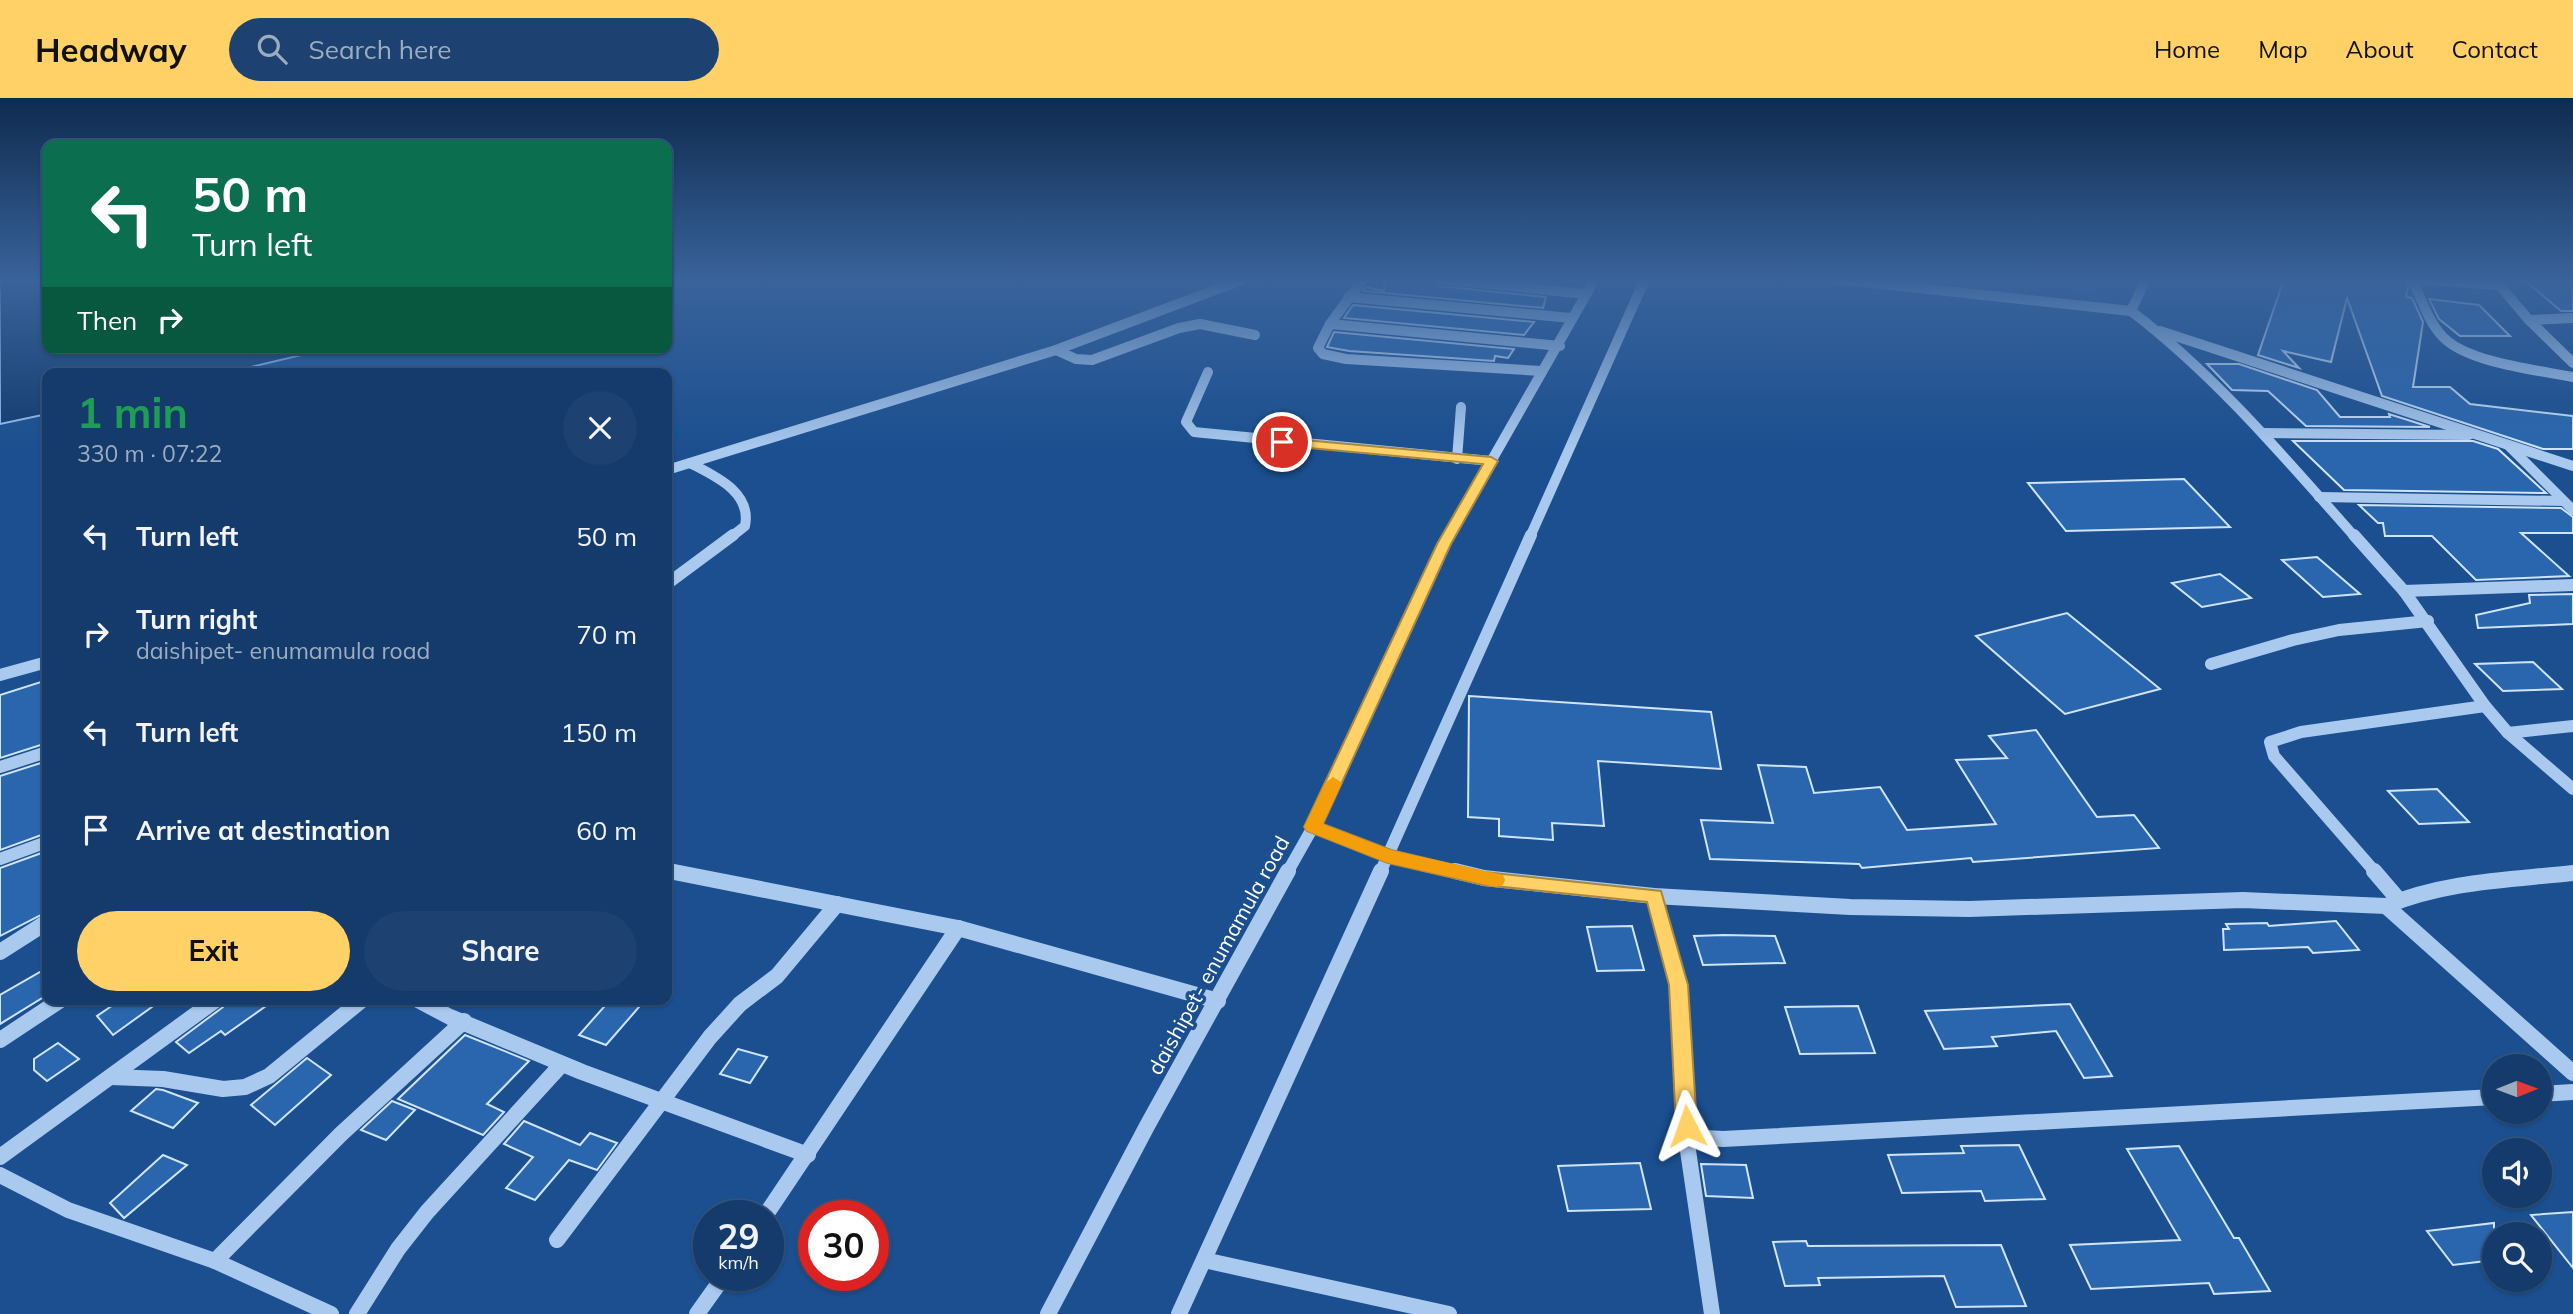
<!DOCTYPE html>
<html lang="en">
<head>
<meta charset="utf-8">
<style>
  body { margin:0; font-family:Mulish,sans-serif; background:#1d4271; color:#f1f3f6; height:100vh; display:flex; flex-direction:column; font-size:26px; white-space:nowrap }
  * { box-sizing:border-box; margin:0 }
  p { font-size:23px; color:#9dadc1 }
  .icon { flex:none; width:38px; height:38px; fill:none; stroke:currentColor; stroke-width:2; stroke-linecap:round; stroke-linejoin:round }
  .map { position:relative; flex:1; overflow:hidden }
  .sheet { position:absolute; left:42px; top:270px; width:630px; height:637px; display:flex; flex-direction:column; background:#143b6b; border-radius:14px; box-shadow:0 2px 5px #0004,0 0 0 2px #33557e }
  .sheet>* { flex:none }
  .guide { position:absolute; left:42px; top:42px; width:630px; height:214px; border-radius:14px; box-shadow:0 2px 5px #0004,0 0 0 2px #33557e; background:#0b6e4f; color:#fff; overflow:hidden }
  .needle { width:46px; rotate:89deg }
  .buttons { position:absolute; left:2482px; top:956px; display:grid; gap:14px }
  .buttons a { display:grid; place-items:center; width:70px; height:70px; border-radius:50%; background:#143b6b; box-shadow:0 2px 5px #0004,0 0 0 2px #33557e; font-size:35px }
  .speed { position:absolute; left:693px; top:1102px; display:flex; gap:14px; font-size:35px; font-weight:700; text-align:center }
  .speed>* { display:grid; place-content:center; width:91px; height:91px; border-radius:50%; background:#143b6b; box-shadow:0 2px 5px #0004,0 0 0 2px #33557e; line-height:1 }
  .speed small { font-size:18px; font-weight:400 }
  .speed .limit { border:10px solid #d22; background:#fff; color:#111 }
  .pin { position:absolute; display:grid; place-items:center; width:60px; height:60px; color:#fff; margin:-30px; border:4px solid #fff; border-radius:50%; box-shadow:0 2px 7px #0007 }
  .me { position:absolute; width:77px; margin:-38px; rotate:356deg; stroke-linejoin:round; filter:drop-shadow(0 0 5px #0008) }
  .turn { display:flex; align-items:center; gap:24px; height:147px; padding:0 35px; font-size:32px }
  .turn .icon { width:91px; height:91px; stroke-width:2.5 }
  .turn b { display:block; font-size:49px; line-height:60px }
  .then { display:flex; align-items:center; height:66px; padding:0 35px; background:#0003; gap:14px; font-size:26px }
  .round { display:grid; place-items:center; flex:none; width:74px; height:74px; border-radius:37px; background:#1d4271 }
  .head { display:flex; align-items:center; justify-content:space-between; height:119px; padding:0 35px }
  h1 { font-size:42px; font-weight:700; line-height:52px; color:#1e9e55 }
  .button { display:flex; gap:14px; margin-top:auto; padding:14px 35px }
  .button a { flex:1; height:80px; border-radius:42px; background:#ffd166; color:#111; font-size:28px; font-weight:700; line-height:80px; text-align:center }
  .button a+a { background:#1d4271; color:#f1f3f6 }
  ul { padding:0; list-style:none }
  li { display:flex; align-items:center; gap:21px; height:98px; padding:0 35px }
  li div { flex:1 }
  li b { display:block; font-size:26px }
  li em { font-style:normal }
  header { display:flex; align-items:center; gap:42px; box-sizing:border-box; height:98px; padding:0 35px; background:#ffd166; color:#111 }
  header strong { font-size:33px }
  nav { display:flex; gap:38px; margin-inline-start:auto; font-size:24px }
  .search { width:490px; height:63px; background:#1d4271; display:flex; align-items:center; gap:18px; box-sizing:border-box; padding:0 24px; border-radius:38px; color:#9dadc1; font-size:26px }
  .map>svg:first-child { display:block }
  .green { fill:#2461a8 }
  .water { fill:#123a6d; stroke:#9cc4f0; stroke-width:2 }
  .building { fill:#2a66ad; stroke:#cfe3fa; stroke-width:2 }
  .lines { fill:none; stroke-linecap:round; stroke-linejoin:round }
  .minor-far2 { stroke:#a9c9ee; stroke-width:10 }
  .minor-far1 { stroke:#a9c9ee; stroke-width:12 }
  .minor { stroke:#a9c9ee; stroke-width:16 }
  .route { fill:#ffd166; stroke:#a68842; stroke-width:2 }
  .slow { fill:#f59e0b }
  .labels { text-anchor:middle; dominant-baseline:central; stroke-width:7; stroke-linejoin:round; paint-order:stroke }
  .street-label { font-size:21px; fill:#fff; stroke:#1b4f8f }
</style>
</head>
<body>
<header>
<strong>Headway</strong>
<div class="search"><svg class="icon" aria-label="search" viewBox="0 0 24 24"><circle cx="10" cy="10" r="6"/><path d="M15 15l6 6"/></svg>Search here</div>
<nav><a>Home</a><a>Map</a><a>About</a><a>Contact</a></nav>
</header>
<div class="map">
<svg width="2573" height="1216" viewBox="0 0 2573 1216">
  <rect width="100%" height="100%" fill="#1b4f8f"/>
  <!-- green -->
  <path class="green" d="M1996,181H2100L2093,193Z"/>
  <!-- water -->
  <path class="water" d="M0,181H47V250H331L226,275H47V316L0,326Z"/>
  <!-- building -->
  <g class="building">
    <path d="M1385,181H1433L1439,188L1546,199L1543,210L1363,193L1366,189L1384,193Z"/>
    <path d="M2284,181H2405L2408,189L2406,199L2412,200L2423,224L2413,289H2450L2470,306L2573,318V351H2543L2382,298L2347,200L2331,264L2283,253L2299,270L2258,257Z"/>
    <path d="M2523,181H2564L2573,188V213H2561Z"/>
    <path d="M2429,201L2479,207L2510,238H2460L2439,221Z"/>
    <path d="M1353,207L1534,224L1524,237L1344,220Z"/>
    <path d="M1334,234L1514,251L1508,260L1495,258L1494,263L1349,253L1327,249Z"/>
    <path d="M2207,266H2239L2317,292L2340,319H2390L2389,316L2430,329L2306,328L2268,293L2232,292Z"/>
    <path d="M2293,343H2473L2498,351L2546,395L2344,392Z"/>
    <path d="M2184,381L2230,429L2066,433L2028,385Z"/>
    <path d="M2359,407L2561,410L2573,419V435H2521L2569,478L2476,482L2432,438H2385L2383,425H2378Z"/>
    <path d="M2317,459L2360,496L2323,499L2282,462Z"/>
    <path d="M2220,476L2251,500L2202,509L2172,485Z"/>
    <path d="M2573,496V526L2478,530L2476,517L2530,505L2529,497Z"/>
    <path d="M2067,515L2160,591L2065,616L1976,538Z"/>
    <path d="M2533,564L2562,591L2503,593L2475,566Z"/>
    <path d="M47,582V645L0,660V597Z"/>
    <path d="M1469,598L1711,614L1721,671L1598,663L1604,728L1552,725L1553,742L1499,738V721L1468,719Z"/>
    <path d="M2036,632L2097,719L2134,717L2159,750L1973,764L1971,760L1862,770L1859,766L1710,761L1701,722L1773,725L1758,667L1806,669L1814,695L1880,689L1907,732L1996,726L1956,662L2007,660L1989,638Z"/>
    <path d="M47,663V735L0,752V678Z"/>
    <path d="M2437,691L2469,724L2419,726L2388,693Z"/>
    <path d="M47,753V814L0,838V770Z"/>
    <path d="M2336,823L2359,852L2313,855L2308,849L2224,852L2223,831H2229L2226,826L2267,825L2269,828Z"/>
    <path d="M1632,828L1644,872L1597,873L1587,829Z"/>
    <path d="M1724,837L1775,838L1785,865L1703,867L1694,838Z"/>
    <path d="M47,870V897L0,926V897Z"/>
    <path d="M122,901H163L113,937L97,918Z"/>
    <path d="M227,901H276L225,937L221,933L189,955L176,944L223,909Z"/>
    <path d="M611,901H646L606,947L579,937Z"/>
    <path d="M2070,906L2112,978L2084,980L2056,933L1992,939L1997,948L1944,951L1925,913Z"/>
    <path d="M1858,908L1875,955L1800,956L1785,909Z"/>
    <path d="M465,937L529,963L487,1006L504,1014L483,1037L398,1001Z"/>
    <path d="M58,945L79,961L47,983L34,972V961Z"/>
    <path d="M738,951L767,959L750,985L720,976Z"/>
    <path d="M307,960L331,977L275,1027L251,1007Z"/>
    <path d="M156,991L163,992L198,1005L173,1030L131,1013Z"/>
    <path d="M392,1003L415,1012L386,1042L361,1032Z"/>
    <path d="M524,1023L580,1047L590,1035L617,1045L597,1072L569,1062L535,1102L506,1090L533,1059L504,1046Z"/>
    <path d="M2019,1047L2045,1101L1985,1103L1981,1093L1902,1095L1888,1057L1964,1055L1961,1048Z"/>
    <path d="M2179,1048L2234,1140H2239L2270,1193L2214,1196L2209,1185L2091,1191L2070,1147L2180,1142L2127,1051Z"/>
    <path d="M163,1057L187,1067L124,1120L110,1105Z"/>
    <path d="M1640,1065L1651,1111L1568,1113L1558,1068Z"/>
    <path d="M1701,1066L1746,1067L1753,1100L1706,1098Z"/>
    <path d="M2573,1114V1170L2531,1117Z"/>
    <path d="M2494,1125V1162L2453,1167L2427,1133Z"/>
    <path d="M1806,1143L1808,1148L2001,1147L2026,1208L1956,1209L1944,1178L1818,1180L1820,1187L1785,1188L1773,1144Z"/>
  </g>
  <g class="lines">
    <!-- minor-far2 -->
    <g class="minor-far2">
      <path d="M1363,181L1330,226L1318,250L1323,256L1346,261L1542,273"/>
      <path d="M1440,181L1586,196"/>
      <path d="M1836,181L2131,213"/>
      <path d="M2146,181L2131,213C2215,277 2285,360 2355,439"/>
      <path d="M2412,181C2421,199 2428,224 2443,239C2468,265 2538,272 2573,279"/>
      <path d="M2417,181L2498,187"/>
      <path d="M2494,181L2529,222L2573,265"/>
      <path d="M1348,199L1571,220"/>
      <path d="M2529,222L2573,220"/>
      <path d="M1330,226L1560,248"/>
      <path d="M2160,233L2573,368"/>
      <path d="M1056,252L1076,261L1092,262L1179,230L1200,226L1255,237"/>
      <path d="M1208,274L1186,324L1194,334L1491,363"/>
      <path d="M2263,335L2469,337"/>
      <path d="M2508,347L2573,412"/>
      <path d="M1457,361L1461,309"/>
      <path d="M690,365C715,378 752,394 745,428L731,439"/>
      <path d="M667,372L1056,252L1244,181"/>
      <path d="M2319,399L2563,403"/>
      <path d="M1448,439L1595,181"/>
      <path d="M1530,439L1645,181"/>
    </g>
    <!-- minor-far1 -->
    <g class="minor-far1">
      <path d="M2354,437L2404,493L2485,608L2508,635L2573,691"/>
      <path d="M667,486L733,437"/>
      <path d="M2404,493L2573,487"/>
      <path d="M2211,566L2293,542L2339,532L2428,523"/>
      <path d="M0,577L47,564"/>
      <path d="M2508,635L2573,628"/>
      <path d="M0,669L47,654"/>
      <path d="M1313,729L1388,758L1463,775"/>
      <path d="M0,761L47,744"/>
      <path d="M667,773L678,775"/>
      <path d="M1287,775L1313,729L1449,437"/>
      <path d="M1380,775L1531,437"/>
      <path d="M2376,775L2274,658L2270,644L2301,634L2485,608"/>
    </g>
    <!-- minor -->
    <g class="minor">
      <path d="M669,773L958,830L1218,903"/>
      <path d="M1455,773L1484,780L1654,798L1850,809L1969,811L2243,802L2386,808"/>
      <path d="M2374,773L2398,801"/>
      <path d="M2573,775C2510,782 2445,783 2386,808L2573,975"/>
      <path d="M1654,798L1678,887L1686,1039L1723,1041L2494,999"/>
      <path d="M0,854L47,824"/>
      <path d="M416,901L450,919L582,974L808,1057"/>
      <path d="M0,942L62,901"/>
      <path d="M111,979L163,981L223,991L245,989L269,978L363,901"/>
      <path d="M2539,996L2573,994"/>
      <path d="M1686,1039L1712,1216"/>
      <path d="M0,1059L217,901"/>
      <path d="M0,1077L68,1112L215,1163L331,1216"/>
      <path d="M765,1118L958,830"/>
      <path d="M557,1142L710,939L740,906L777,878L837,806"/>
      <path d="M1204,1162L1449,1216"/>
      <path d="M215,1163L341,1036L464,923"/>
      <path d="M357,1216L398,1151L427,1114L562,966"/>
      <path d="M697,1216L724,1178"/>
      <path d="M1048,1216L1147,1028L1288,773"/>
      <path d="M1179,1216L1381,773"/>
    </g>
  </g>
  <!-- sky -->
  <linearGradient id="sky" x2="0" y2="1"><stop stop-color="#0f2b4f"/><stop offset="0.52" stop-color="#39639b"/><stop offset="1" stop-color="#39639b" stop-opacity="0"/></linearGradient>
  <rect width="2573" height="351" fill="url(#sky)"/>
  <!-- route -->
  <path class="route" d="M1282,340L1491,359L1498,363L1451,446L1323,726L1391,752L1484,774L1661,793L1688,887L1697,1028L1694,1035L1687,1037L1679,1035L1676,1028L1669,887L1647,804L1484,787L1388,765L1307,733L1304,729L1437,446L1483,366L1277,347V341Z"/>
  <!-- slow -->
  <path class="slow" d="M1333,679L1342,685L1323,726L1391,752L1503,777L1505,782L1503,787L1496,789L1388,765L1307,733L1304,729L1325,685Z"/>
  <g class="labels">
    <!-- street labels -->
    <g class="street-label">
      <text transform="translate(1218 857) rotate(-61)">daishipet- enumamula road</text>
    </g>
  </g>
</svg>
<div class="buttons">
<a><svg class="needle" viewBox="-14 -14 28 28"><path d="M0-13l5 13h-10z" fill="#e53935"/><path d="M0 13l5-13h-10z" fill="#9dadc1"/></svg></a>
<a><svg class="icon" aria-label="sound" viewBox="0 0 24 24"><path d="M4 9h4l5-4v14l-5-4H4zM17 9q2 3 0 6"/></svg></a>
<a><svg class="icon" aria-label="search" viewBox="0 0 24 24"><circle cx="10" cy="10" r="6"/><path d="M15 15l6 6"/></svg></a>
</div>
<div class="speed"><div>29<small>km/h</small></div><div class="limit">30</div></div>
<div class="pin" style="left:1282px;top:344px;background:#d93025"><svg class="icon" aria-label="arrive" viewBox="0 0 24 24"><path d="M6 21V4h12l-3 4 3 4H6"/></svg></div>
<svg class="me" style="left:1687px;top:1028px" viewBox="-20 -20 40 40"><path d="M0-17L14 15 0 8-14 15z" fill="#ffd166" stroke="#fff" stroke-width="4"/></svg>
<div class="guide">
<div class="turn"><svg class="icon" aria-label="left" viewBox="0 0 24 24"><path d="M17 20v-9H6M10 6l-5 5 5 5"/></svg><div><b>50 m</b>Turn left</div></div>
<div class="then">Then<svg class="icon" aria-label="right" viewBox="0 0 24 24"><path d="M7 20v-9h11M14 6l5 5-5 5"/></svg></div>
</div>
<section class="sheet">
<div class="head"><div><h1>1 min</h1><p>330 m · 07:22</p></div><a class="round"><svg class="icon" aria-label="close" viewBox="0 0 24 24"><path d="M6 6l12 12M18 6L6 18"/></svg></a></div>
<ul>
<li><svg class="icon" aria-label="left" viewBox="0 0 24 24"><path d="M17 20v-9H6M10 6l-5 5 5 5"/></svg><div><b>Turn left</b></div><em>50 m</em></li>
<li><svg class="icon" aria-label="right" viewBox="0 0 24 24"><path d="M7 20v-9h11M14 6l5 5-5 5"/></svg><div><b>Turn right</b><p>daishipet- enumamula road</p></div><em>70 m</em></li>
<li><svg class="icon" aria-label="left" viewBox="0 0 24 24"><path d="M17 20v-9H6M10 6l-5 5 5 5"/></svg><div><b>Turn left</b></div><em>150 m</em></li>
<li><svg class="icon" aria-label="arrive" viewBox="0 0 24 24"><path d="M6 21V4h12l-3 4 3 4H6"/></svg><div><b>Arrive at destination</b></div><em>60 m</em></li>
</ul>
<div class="button"><a>Exit</a><a>Share</a></div>
</section>
</div>
</body>
</html>
